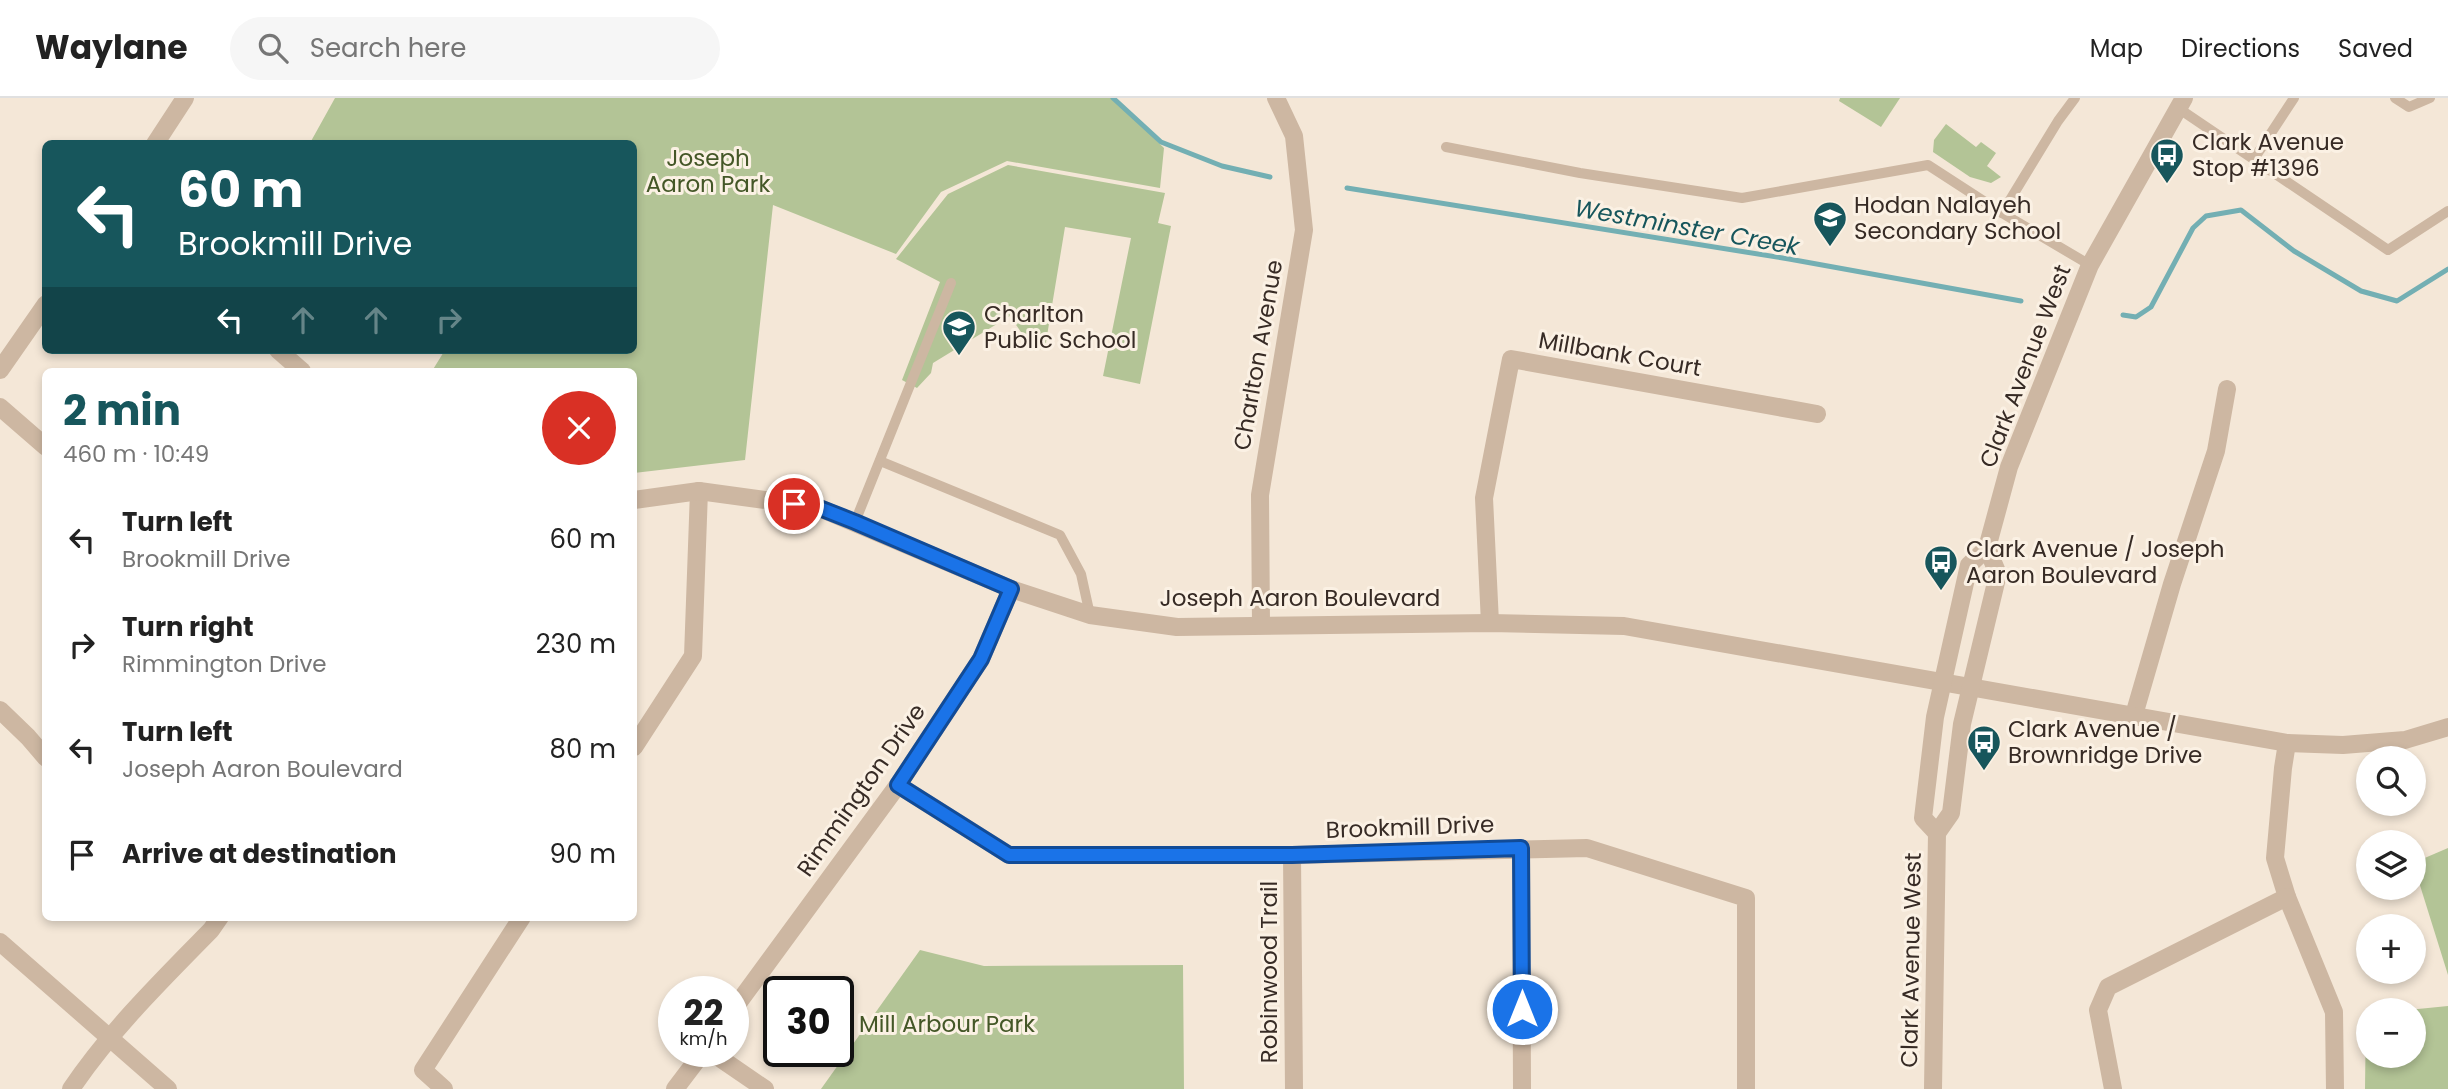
<!DOCTYPE html>
<html lang="en">
<head>
<meta charset="utf-8">
<style>
  body { margin:0; font-family:Poppins,sans-serif; background:#f6f6f6; color:#222; height:100vh; display:flex; flex-direction:column; font-size:26px; white-space:nowrap }
  * { box-sizing:border-box; margin:0 }
  p { font-size:23px; color:#767676 }
  .icon { flex:none; width:38px; height:38px; fill:none; stroke:currentColor; stroke-width:2; stroke-linecap:round; stroke-linejoin:round }
  .map { position:relative; flex:1; overflow:hidden }
  .details { position:absolute; left:42px; top:270px; width:595px; height:553px; display:flex; flex-direction:column; background:#fff; border-radius:10px; box-shadow:0 4px 10px #0003 }
  .details>* { flex:none }
  .hud { position:absolute; left:42px; top:42px; width:595px; height:214px; border-radius:10px; box-shadow:0 4px 10px #0003; background:#17565c; color:#fff; overflow:hidden }
  .buttons { position:absolute; left:2356px; top:648px; display:grid; gap:14px }
  .buttons a { display:grid; place-items:center; width:70px; height:70px; border-radius:50%; background:#fff; box-shadow:0 4px 10px #0003; font-size:35px }
  .speed { position:absolute; left:658px; top:878px; display:flex; gap:14px; font-size:35px; font-weight:700; text-align:center }
  .speed>* { display:grid; place-content:center; width:91px; height:91px; border-radius:50%; background:#fff; box-shadow:0 4px 10px #0003; line-height:1 }
  .speed small { font-size:18px; font-weight:400 }
  .speed .limit { border:4px solid #111; border-radius:10px; background:#fff; color:#111 }
  .pin { position:absolute; display:grid; place-items:center; width:60px; height:60px; color:#fff; margin:-30px; border:4px solid #fff; border-radius:50%; box-shadow:0 2px 7px #0007 }
  .me { position:absolute; width:77px; margin:-38px; rotate:0deg; stroke-linejoin:round; filter:drop-shadow(0 0 5px #0008) }
  .turn { display:flex; align-items:center; gap:24px; height:147px; padding:0 21px; font-size:32px }
  .turn .icon { width:91px; height:91px; stroke-width:2.5 }
  .turn b { display:block; font-size:49px; line-height:60px }
  .lanes { display:flex; align-items:center; height:66px; padding:0 21px; background:#0003; justify-content:center; gap:35px; direction:ltr }
  .lanes .off { opacity:.35 }
  .round { display:grid; place-items:center; flex:none; width:74px; height:74px; border-radius:37px; background:#f6f6f6 }
  .summary { display:flex; align-items:center; justify-content:space-between; height:119px; padding:0 21px }
  h1 { font-size:42px; font-weight:700; line-height:52px; color:#17565c }
  ul { padding:0; list-style:none }
  li { display:flex; align-items:center; gap:21px; height:105px; padding:0 21px }
  li div { flex:1 }
  li b { display:block; font-size:26px }
  li em { font-style:normal }
  header { display:flex; align-items:center; gap:42px; box-sizing:border-box; height:98px; padding:0 35px; background:#fff; border-bottom:2px solid #e0e0e0 }
  header strong { font-size:33px }
  nav { display:flex; gap:38px; margin-inline-start:auto; font-size:24px }
  .search { width:490px; height:63px; background:#f6f6f6; display:flex; align-items:center; gap:18px; box-sizing:border-box; padding:0 24px; border-radius:38px; color:#767676; font-size:26px }
  .map>svg:first-child { display:block }
  .green { fill:#b3c496 }
  .lines { fill:none; stroke-linecap:round; stroke-linejoin:round }
  .stream { stroke:#73afb3; stroke-width:5 }
  .service { stroke:#cdb7a2; stroke-width:10 }
  .minor { stroke:#cdb7a2; stroke-width:18 }
  .tertiary { stroke:#cdb7a2; stroke-width:18 }
  .route-casing { stroke:#114b97; stroke-width:18 }
  .route { stroke:#1a73e8; stroke-width:12 }
  .labels { text-anchor:middle; dominant-baseline:central; stroke-width:6; stroke-linejoin:round; paint-order:stroke }
  .poi-label { font-size:23px; fill:#372b25; stroke:#fbf1e4; text-anchor:start }
  .park-label { font-size:23px; fill:#445727; stroke:#fbf1e4 }
  .street-label { font-size:23px; fill:#372b25; stroke:#fbf1e4 }
  .water-label { font-size:24px; font-style:italic; fill:#17565c; stroke:#fbf1e4 }
</style>
</head>
<body>
<header>
<strong>Waylane</strong>
<div class="search"><svg class="icon" aria-label="search" viewBox="0 0 24 24"><circle cx="10" cy="10" r="6"/><path d="M15 15l6 6"/></svg>Search here</div>
<nav><a>Map</a><a>Directions</a><a>Saved</a></nav>
</header>
<div class="map">
<svg width="2448" height="991" viewBox="0 0 2448 991">
  <rect width="100%" height="100%" fill="#f4e7d7"/>
  <!-- green -->
  <g class="green">
    <path d="M335,0H1113L1164,50L1160,90L1007,63L941,94L896,156L773,107L745,362L634,375V273H432L445,252H634V46L310,45Z"/>
    <path d="M1840,0H1900L1881,29L1839,3Z"/>
    <path d="M1946,26L1976,49L1981,44L1996,55L1987,68L2001,79L1991,85L1970,79L1933,54L1934,42Z"/>
    <path d="M1008,67L1165,95L1158,125L1171,128L1140,286L1103,278L1131,140L1065,129L1045,250L1034,253L1010,218L933,265L931,275L917,290L902,282L940,184L896,161L948,96Z"/>
    <path d="M2448,750V877L2413,765Z"/>
    <path d="M920,852L984,868L1183,867L1184,991H821Z"/>
    <path d="M2448,908V991H2365L2366,915L2368,957H2413V912H2408Z"/>
  </g>
  <g class="lines">
    <!-- stream -->
    <g class="stream">
      <path d="M1113,0L1161,44L1222,68L1270,79"/>
      <path d="M1347,90L1789,161L2021,203"/>
      <path d="M2123,217L2136,219L2151,209L2193,130L2206,118L2241,112L2294,153L2361,193L2397,203L2448,171"/>
    </g>
    <!-- service -->
    <g class="service">
      <path d="M2075,0L2058,23L2002,115L2090,167"/>
      <path d="M2395,0L2409,9L2430,0"/>
      <path d="M2178,10L2388,152L2448,113"/>
      <path d="M1446,49L1580,75L1742,100L1928,67L2002,115"/>
      <path d="M2254,61L2294,0"/>
      <path d="M880,363L1060,437L1081,476L1090,517"/>
      <path d="M855,424L951,185"/>
    </g>
    <!-- minor -->
    <g class="minor">
      <path d="M155,46L185,0"/>
      <path d="M278,252L302,273"/>
      <path d="M0,272L46,206"/>
      <path d="M0,309L46,349"/>
      <path d="M1490,525L1484,400L1511,261L1817,316"/>
      <path d="M1261,527L1260,397L1304,132L1294,38L1276,0"/>
      <path d="M0,612L28,639L46,660"/>
      <path d="M2134,617L2172,486L2216,353L2227,291"/>
      <path d="M2287,645L2283,670L2275,760L2287,799L2334,914L2335,991"/>
      <path d="M634,649L693,558L699,393"/>
      <path d="M898,687L1009,757H1292L1587,750L1746,800V991"/>
      <path d="M1521,750L1522,991"/>
      <path d="M1292,757L1294,991"/>
      <path d="M733,912L898,687L981,561L1011,491"/>
      <path d="M711,954L765,991"/>
      <path d="M444,991L423,972L522,819"/>
      <path d="M675,991L703,954"/>
      <path d="M2113,991L2098,912L2108,889L2287,799"/>
    </g>
    <!-- tertiary -->
    <g class="tertiary">
      <path d="M634,402L699,393L817,409L1011,491L1090,517L1177,529L1490,525L1624,528L2287,645L2343,647L2405,642L2448,629"/>
      <path d="M1937,735L1923,720L1935,619L1969,467L1987,450L2009,369L2090,167L2184,0"/>
      <path d="M0,844L168,991"/>
      <path d="M71,991C111,932 161,883 211,832L220,819"/>
      <path d="M1933,991L1937,735L1951,715L1962,626L1998,476L1987,450"/>
    </g>
  </g>
  <g class="lines">
    <!-- route casing -->
    <g class="route-casing">
      <path id="route" d="M794,406L817,409L855,424L1011,491L981,561L898,687L1009,757H1292L1521,750L1522,911"/>
    </g>
    <!-- route -->
    <use href="#route" class="route"/>
  </g>
  <!-- icons -->
  <defs>
    <g id="bus-pin" transform="scale(1.75)"><path d="M0 17L-7.5 6A9.5 9.5 0 1 1 7.5 6Z" fill="#17565c" stroke="#fbf1e4"/><path d="M-5-6H5V4H4V6H2V4H-2V6H-4V4H-5ZM-3.5-4V0h7V-4ZM-3.5 1.2v1.5H-2V1.2ZM2 1.2v1.5H3.5V1.2Z" fill="#fff"/></g>
    <g id="school-pin" transform="scale(1.75)"><path d="M0 17L-7.5 6A9.5 9.5 0 1 1 7.5 6Z" fill="#17565c" stroke="#fbf1e4"/><path d="M0-5L7-2L0 1L-7-2ZM-4 1L0 2.5L4 1V4Q0 6-4 4Z" fill="#fff"/></g>
  </defs>
  <g fill-rule="evenodd">
    <use href="#bus-pin" x="2167" y="57"/>
    <use href="#school-pin" x="1830" y="120"/>
    <use href="#school-pin" x="959" y="229"/>
    <use href="#bus-pin" x="1941" y="464"/>
    <use href="#bus-pin" x="1984" y="644"/>
  </g>
  <g class="labels">
    <!-- poi labels -->
    <g class="poi-label">
      <text x="2192" y="44">Clark Avenue<tspan x="2192" dy="26">Stop #1396</tspan></text>
      <text x="1854" y="107">Hodan Nalayeh<tspan x="1854" dy="26">Secondary School</tspan></text>
      <text x="984" y="216">Charlton<tspan x="984" dy="26">Public School</tspan></text>
      <text x="1966" y="451">Clark Avenue / Joseph<tspan x="1966" dy="26">Aaron Boulevard</tspan></text>
      <text x="2008" y="631">Clark Avenue /<tspan x="2008" dy="26">Brownridge Drive</tspan></text>
    </g>
    <!-- park labels -->
    <g class="park-label">
      <text x="708" y="60">Joseph<tspan x="708" dy="26">Aaron Park</tspan></text>
      <text x="947" y="926">Mill Arbour Park</text>
    </g>
    <!-- street labels -->
    <g class="street-label">
      <text transform="translate(1620 256) rotate(10)">Millbank Court</text>
      <text transform="translate(1258 257) rotate(-80)">Charlton Avenue</text>
      <text transform="translate(2025 268) rotate(-69)">Clark Avenue West</text>
      <text x="1300" y="500">Joseph Aaron Boulevard</text>
      <text transform="translate(861 692) rotate(-55)">Rimmington Drive</text>
      <text transform="translate(1410 729) rotate(-2)">Brookmill Drive</text>
      <text transform="translate(1911 862) rotate(-89)">Clark Avenue West</text>
      <text transform="translate(1269 874) rotate(-90)">Robinwood Trail</text>
    </g>
    <!-- water labels -->
    <g class="water-label">
      <text transform="translate(1687 129) rotate(10)">Westminster Creek</text>
    </g>
  </g>
</svg>
<div class="buttons">
<a><svg class="icon" aria-label="search" viewBox="0 0 24 24"><circle cx="10" cy="10" r="6"/><path d="M15 15l6 6"/></svg></a>
<a><svg class="icon" aria-label="layers" viewBox="0 0 24 24"><path d="M12 4l9 5-9 5-9-5zM3 14l9 5 9-5"/></svg></a>
<a>+</a>
<a>−</a>
</div>
<div class="speed"><div>22<small>km/h</small></div><div class="limit">30</div></div>
<div class="pin" style="left:794px;top:406px;background:#d93025"><svg class="icon" aria-label="arrive" viewBox="0 0 24 24"><path d="M6 21V4h12l-3 4 3 4H6"/></svg></div>
<svg class="me" style="left:1522px;top:911px" viewBox="-20 -20 40 40"><circle r="17" fill="#1a73e8" stroke="#fff" stroke-width="3"/><path d="M0-11L8 9 0 5-8 9z" fill="#fff"/></svg>
<div class="hud">
<div class="turn"><svg class="icon" aria-label="left" viewBox="0 0 24 24"><path d="M17 20v-9H6M10 6l-5 5 5 5"/></svg><div><b>60 m</b>Brookmill Drive</div></div>
<div class="lanes"><svg class="icon" aria-label="left" viewBox="0 0 24 24"><path d="M17 20v-9H6M10 6l-5 5 5 5"/></svg><svg class="icon off" aria-label="ahead" viewBox="0 0 24 24"><path d="M12 20V5M6 11l6-6 6 6"/></svg><svg class="icon off" aria-label="ahead" viewBox="0 0 24 24"><path d="M12 20V5M6 11l6-6 6 6"/></svg><svg class="icon off" aria-label="right" viewBox="0 0 24 24"><path d="M7 20v-9h11M14 6l5 5-5 5"/></svg></div>
</div>
<section class="details">
<div class="summary"><div><h1>2 min</h1><p>460 m · 10:49</p></div><a class="round" style="background:#d93025;color:#fff"><svg class="icon" aria-label="close" viewBox="0 0 24 24"><path d="M6 6l12 12M18 6L6 18"/></svg></a></div>
<ul>
<li><svg class="icon" aria-label="left" viewBox="0 0 24 24"><path d="M17 20v-9H6M10 6l-5 5 5 5"/></svg><div><b>Turn left</b><p>Brookmill Drive</p></div><em>60 m</em></li>
<li><svg class="icon" aria-label="right" viewBox="0 0 24 24"><path d="M7 20v-9h11M14 6l5 5-5 5"/></svg><div><b>Turn right</b><p>Rimmington Drive</p></div><em>230 m</em></li>
<li><svg class="icon" aria-label="left" viewBox="0 0 24 24"><path d="M17 20v-9H6M10 6l-5 5 5 5"/></svg><div><b>Turn left</b><p>Joseph Aaron Boulevard</p></div><em>80 m</em></li>
<li><svg class="icon" aria-label="arrive" viewBox="0 0 24 24"><path d="M6 21V4h12l-3 4 3 4H6"/></svg><div><b>Arrive at destination</b></div><em>90 m</em></li>
</ul>
</section>
</div>
</body>
</html>
